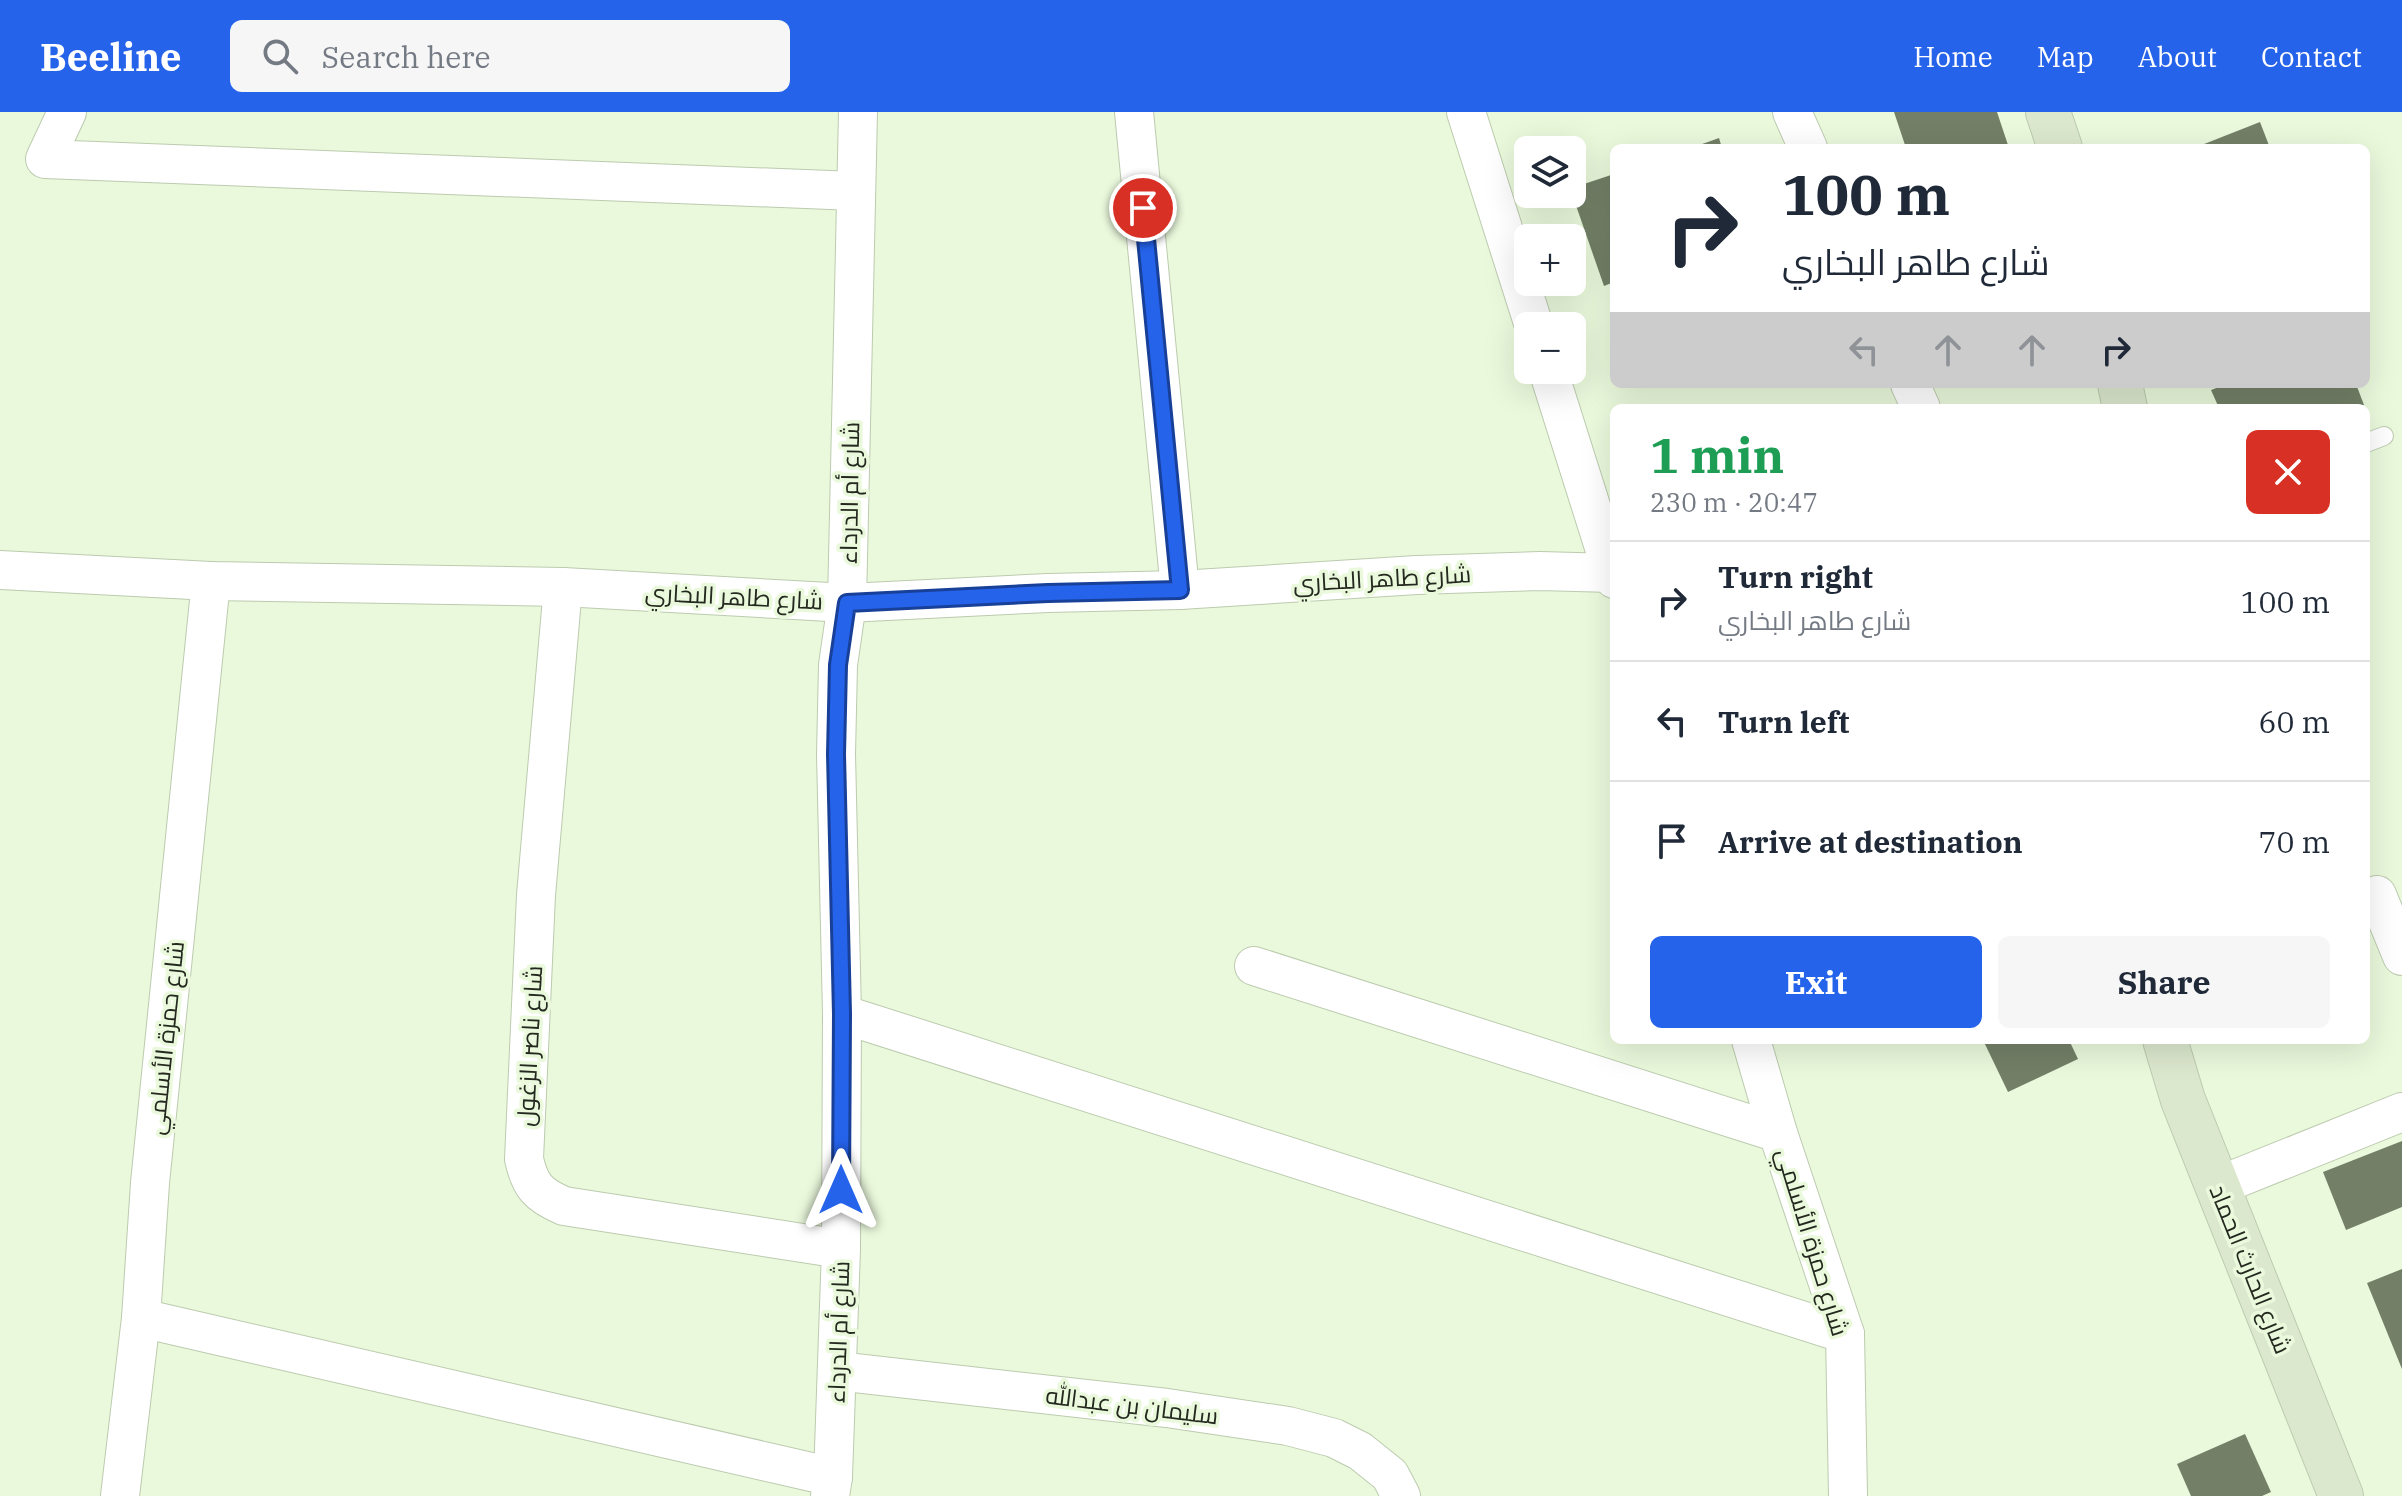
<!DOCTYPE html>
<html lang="en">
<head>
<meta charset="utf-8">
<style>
  body { margin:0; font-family:"IBM Plex Serif",Cairo,serif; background:#f6f6f7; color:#1f2937; height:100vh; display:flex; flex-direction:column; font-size:30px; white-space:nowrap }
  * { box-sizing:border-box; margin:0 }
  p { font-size:26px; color:#747a83 }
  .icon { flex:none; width:44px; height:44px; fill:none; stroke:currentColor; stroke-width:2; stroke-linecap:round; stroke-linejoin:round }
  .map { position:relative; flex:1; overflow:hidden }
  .drawer { position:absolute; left:1610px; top:292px; width:760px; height:640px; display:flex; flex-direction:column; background:#fff; border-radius:12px; box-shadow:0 8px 32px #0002 }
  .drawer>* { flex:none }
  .guide { position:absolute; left:1610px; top:32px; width:760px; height:244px; border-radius:12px; box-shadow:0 8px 32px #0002; background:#fff; color:#1f2937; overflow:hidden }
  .buttons { position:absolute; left:1514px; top:24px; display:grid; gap:16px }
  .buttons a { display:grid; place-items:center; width:72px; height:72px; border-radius:12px; background:#fff; box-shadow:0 8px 32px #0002; font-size:40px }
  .pin { position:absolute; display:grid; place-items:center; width:68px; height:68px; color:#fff; margin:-34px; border:4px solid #fff; border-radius:50%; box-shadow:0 2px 8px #0007 }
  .me { position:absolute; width:88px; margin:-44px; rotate:0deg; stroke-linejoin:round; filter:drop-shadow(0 0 6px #0008) }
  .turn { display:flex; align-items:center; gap:28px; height:168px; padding:0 40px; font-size:36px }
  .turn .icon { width:104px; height:104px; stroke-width:2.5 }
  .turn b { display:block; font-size:56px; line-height:68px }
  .lanes { display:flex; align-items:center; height:76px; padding:0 40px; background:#0003; justify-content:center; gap:40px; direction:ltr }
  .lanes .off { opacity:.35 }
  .round { display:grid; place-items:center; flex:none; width:84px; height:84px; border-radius:12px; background:#f6f6f7 }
  .overview { display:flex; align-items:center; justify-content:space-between; height:136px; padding:0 40px }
  h1 { font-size:48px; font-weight:700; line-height:60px; color:#1e9e55 }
  .primary-button { display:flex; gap:16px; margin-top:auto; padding:16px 40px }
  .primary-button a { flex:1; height:92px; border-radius:12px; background:#2563eb; color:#fff; font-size:32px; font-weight:700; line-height:92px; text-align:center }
  .primary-button a+a { background:#f6f6f7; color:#1f2937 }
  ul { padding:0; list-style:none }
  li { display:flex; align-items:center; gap:24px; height:120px; padding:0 40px; border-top:2px solid #e0e1e3 }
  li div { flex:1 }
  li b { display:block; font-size:30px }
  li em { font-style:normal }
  header { display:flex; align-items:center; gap:48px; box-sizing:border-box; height:112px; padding:0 40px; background:#2563eb; color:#fff }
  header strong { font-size:38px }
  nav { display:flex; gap:44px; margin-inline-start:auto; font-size:28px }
  .search { width:560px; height:72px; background:#f6f6f7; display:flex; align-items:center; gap:20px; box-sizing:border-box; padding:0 28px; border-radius:12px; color:#747a83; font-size:30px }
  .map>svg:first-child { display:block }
  .building { fill:#738067 }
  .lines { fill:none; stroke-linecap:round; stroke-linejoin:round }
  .lane-casing { stroke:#bccbaf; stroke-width:20 }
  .street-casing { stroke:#bccbaf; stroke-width:40 }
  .secondary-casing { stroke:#bccbaf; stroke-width:46 }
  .lane { stroke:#fff; stroke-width:18 }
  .street { stroke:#fff; stroke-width:38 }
  .secondary { stroke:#dce8ce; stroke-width:44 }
  .route-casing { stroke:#184099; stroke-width:20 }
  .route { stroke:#2563eb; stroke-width:14 }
  .labels { text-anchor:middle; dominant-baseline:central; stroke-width:7; stroke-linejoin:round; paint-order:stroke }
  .street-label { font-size:24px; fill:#24291f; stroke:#eaf9dc }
</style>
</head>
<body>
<header>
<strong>Beeline</strong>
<div class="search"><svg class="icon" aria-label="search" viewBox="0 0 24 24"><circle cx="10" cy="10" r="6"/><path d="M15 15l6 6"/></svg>Search here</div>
<nav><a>Home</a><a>Map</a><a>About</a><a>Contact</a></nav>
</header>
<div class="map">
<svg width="2402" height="1384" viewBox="0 0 2402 1384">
  <rect width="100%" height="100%" fill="#eaf9dc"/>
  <!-- building -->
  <g class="building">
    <path d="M1894,0H1997L2009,36H1906Z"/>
    <path d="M2260,10L2270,36H2194Z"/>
    <path d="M1719,26L1722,36H1691Z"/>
    <path d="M1614,62V170L1604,174L1572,82V76Z"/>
    <path d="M2227,272H2356L2364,293L2355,296H2219L2211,278Z"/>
    <path d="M1983,928H2069L2078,947L2008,980Z"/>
    <path d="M2402,1029V1095L2346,1118L2323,1060Z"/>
    <path d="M2402,1157V1257L2367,1171Z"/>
    <path d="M2245,1322L2271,1380L2262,1384H2191L2177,1352Z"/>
  </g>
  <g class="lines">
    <!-- lane casing -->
    <g class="lane-casing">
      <path id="lane" d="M2366,331L2384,324"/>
    </g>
    <!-- street casing -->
    <g class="street-casing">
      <g id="street">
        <path d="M67,0L45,47L855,79"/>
        <path d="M1134,0L1180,478"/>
        <path d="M1466,0L1534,214"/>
        <path d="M1792,0L1808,36"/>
        <path d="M1548,258L1614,467"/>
        <path d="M1910,272L1921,296"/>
        <path d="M0,458L211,469L563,475L847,491L1048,481L1180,478L1417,463L1540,459L1612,461"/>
        <path d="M563,475L536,783L524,1047C530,1074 538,1083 564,1094L841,1137"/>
        <path d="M2377,783L2402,844"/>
        <path d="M1254,854L1778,1021"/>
        <path d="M842,902L1845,1222"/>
        <path d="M1751,928L1778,1021L1845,1222L1848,1384"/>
        <path d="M2218,1074L2402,1000"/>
        <path d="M141,1206L833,1365"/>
        <path d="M837,1259L1167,1296L1288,1314L1334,1326L1360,1339L1390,1363L1401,1384"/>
        <path d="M120,1384L141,1206L150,1071L211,469"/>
        <path d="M830,1384L833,1365L841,1137L842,902L836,642L838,553L847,491L858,0"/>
      </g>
    </g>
    <!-- secondary casing -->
    <g class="secondary-casing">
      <g id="secondary">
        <path d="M2048,0L2060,36"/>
        <path d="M2120,272L2125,296"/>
        <path d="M2165,928L2183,988L2341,1384"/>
      </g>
    </g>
    <!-- lane -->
    <use href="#lane" class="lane"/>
    <!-- street -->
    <use href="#street" class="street"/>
    <!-- secondary -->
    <use href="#secondary" class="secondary"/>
  </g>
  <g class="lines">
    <!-- route casing -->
    <g class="route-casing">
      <path id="route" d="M841,1078L842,902L836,642L838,553L847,491L1048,481L1180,478L1143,96"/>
    </g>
    <!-- route -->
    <use href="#route" class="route"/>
  </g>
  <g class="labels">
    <!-- street labels -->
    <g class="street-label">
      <text transform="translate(849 381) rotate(-89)">شارع أم الدرداء</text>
      <text transform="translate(1382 466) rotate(-3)">شارع طاهر البخاري</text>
      <text transform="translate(734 484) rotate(3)">شارع طاهر البخاري</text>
      <text transform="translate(165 926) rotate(-84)">شارع حمزة الأسلمي</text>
      <text transform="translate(529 934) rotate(-87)">شارع ناصر الزغول</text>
      <text transform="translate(1813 1130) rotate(73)">شارع حمزة الأسلمي</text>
      <text transform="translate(2251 1157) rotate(68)">شارع الحارث الحماد</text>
      <text transform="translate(838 1220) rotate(-88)">شارع أم الدرداء</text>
      <text transform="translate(1132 1293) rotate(7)">سليمان بن عبدالله</text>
    </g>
  </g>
</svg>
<div class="buttons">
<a><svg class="icon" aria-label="layers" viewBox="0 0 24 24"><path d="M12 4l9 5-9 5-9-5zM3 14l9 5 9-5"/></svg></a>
<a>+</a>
<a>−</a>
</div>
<div class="pin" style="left:1143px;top:96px;background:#d93025"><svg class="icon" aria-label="arrive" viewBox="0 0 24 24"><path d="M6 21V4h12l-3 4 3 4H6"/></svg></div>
<svg class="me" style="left:841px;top:1078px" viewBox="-20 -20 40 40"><path d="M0-17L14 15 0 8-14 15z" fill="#2563eb" stroke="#fff" stroke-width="4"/></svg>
<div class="guide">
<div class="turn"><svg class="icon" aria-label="right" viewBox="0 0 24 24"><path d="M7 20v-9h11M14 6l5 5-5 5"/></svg><div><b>100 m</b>شارع طاهر البخاري</div></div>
<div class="lanes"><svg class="icon off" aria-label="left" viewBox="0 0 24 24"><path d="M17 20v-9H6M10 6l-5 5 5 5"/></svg><svg class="icon off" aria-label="ahead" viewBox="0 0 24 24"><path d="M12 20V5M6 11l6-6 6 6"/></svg><svg class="icon off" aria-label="ahead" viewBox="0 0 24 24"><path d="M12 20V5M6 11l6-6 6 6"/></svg><svg class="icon" aria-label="right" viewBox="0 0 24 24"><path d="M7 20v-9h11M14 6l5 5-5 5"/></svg></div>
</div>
<section class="drawer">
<div class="overview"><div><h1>1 min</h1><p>230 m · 20:47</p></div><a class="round" style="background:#d93025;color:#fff"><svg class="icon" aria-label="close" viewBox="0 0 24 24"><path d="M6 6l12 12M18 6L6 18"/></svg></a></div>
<ul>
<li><svg class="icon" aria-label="right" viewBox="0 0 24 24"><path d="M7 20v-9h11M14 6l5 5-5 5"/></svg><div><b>Turn right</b><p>شارع طاهر البخاري</p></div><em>100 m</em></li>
<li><svg class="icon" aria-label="left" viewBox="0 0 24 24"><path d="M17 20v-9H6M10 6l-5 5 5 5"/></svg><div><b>Turn left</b></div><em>60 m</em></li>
<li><svg class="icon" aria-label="arrive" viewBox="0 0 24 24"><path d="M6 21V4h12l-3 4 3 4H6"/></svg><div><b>Arrive at destination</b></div><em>70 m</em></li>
</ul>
<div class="primary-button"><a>Exit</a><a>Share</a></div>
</section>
</div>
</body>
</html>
